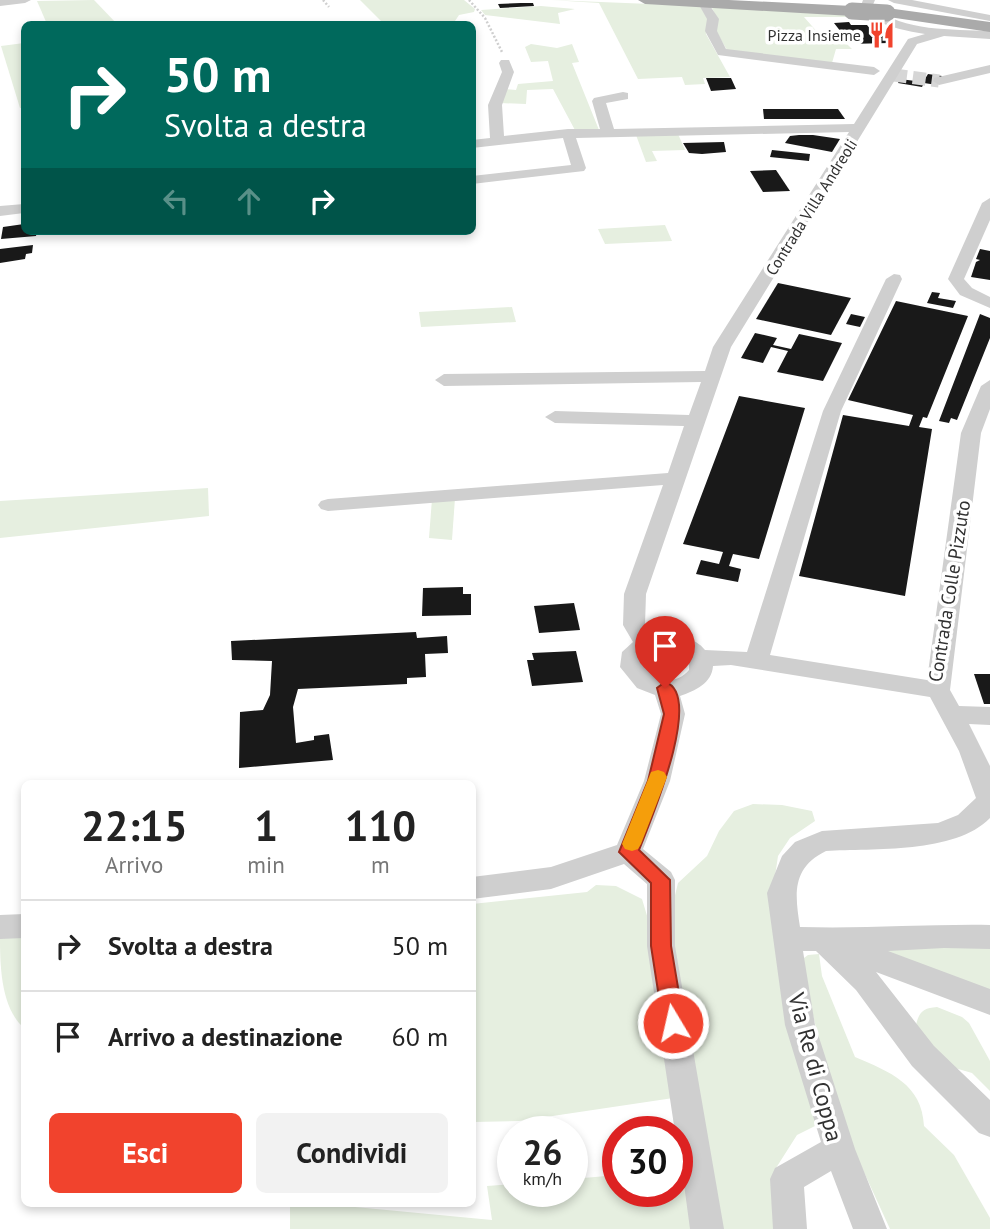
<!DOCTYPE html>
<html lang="it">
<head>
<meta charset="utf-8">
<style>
  body { margin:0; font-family:"PT Sans",sans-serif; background:#f2f2f2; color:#222; height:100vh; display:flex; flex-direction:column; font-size:26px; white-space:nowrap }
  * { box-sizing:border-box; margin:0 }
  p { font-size:23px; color:#767676 }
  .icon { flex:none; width:38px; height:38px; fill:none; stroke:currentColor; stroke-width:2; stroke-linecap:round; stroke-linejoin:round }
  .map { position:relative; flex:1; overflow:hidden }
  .drawer { position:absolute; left:21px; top:780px; width:455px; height:427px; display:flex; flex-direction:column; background:#fff; border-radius:10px; box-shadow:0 4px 10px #0003 }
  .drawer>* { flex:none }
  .top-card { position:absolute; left:21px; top:21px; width:455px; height:214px; border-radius:10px; box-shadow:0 4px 10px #0003; background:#00695c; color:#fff; overflow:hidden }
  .speed { position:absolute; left:497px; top:1116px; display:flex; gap:14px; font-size:35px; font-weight:700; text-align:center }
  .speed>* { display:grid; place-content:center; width:91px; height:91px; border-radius:50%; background:#fff; box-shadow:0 4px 10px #0003; line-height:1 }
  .speed small { font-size:18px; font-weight:400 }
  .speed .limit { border:10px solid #d22; background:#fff; color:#111 }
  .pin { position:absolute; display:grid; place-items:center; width:60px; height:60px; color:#fff; margin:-72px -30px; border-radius:50% 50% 50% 0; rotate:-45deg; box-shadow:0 0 7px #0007 }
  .pin .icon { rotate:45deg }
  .me { position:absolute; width:77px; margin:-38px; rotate:351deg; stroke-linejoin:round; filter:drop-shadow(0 0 5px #0008) }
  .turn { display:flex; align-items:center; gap:24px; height:147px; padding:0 28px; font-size:32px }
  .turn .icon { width:91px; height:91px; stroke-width:2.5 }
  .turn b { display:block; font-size:49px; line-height:60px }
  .lanes { display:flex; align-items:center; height:66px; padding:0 28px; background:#0003; justify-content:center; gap:35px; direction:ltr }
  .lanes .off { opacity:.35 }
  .eta { display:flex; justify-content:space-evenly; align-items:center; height:119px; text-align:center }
  .eta b { font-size:42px; font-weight:600; line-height:49px }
  .cta { display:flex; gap:14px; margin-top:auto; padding:14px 28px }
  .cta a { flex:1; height:80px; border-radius:10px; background:#f1432d; color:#fff; font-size:28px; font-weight:600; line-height:80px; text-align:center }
  .cta a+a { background:#f2f2f2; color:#222 }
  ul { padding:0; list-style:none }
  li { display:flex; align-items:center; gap:21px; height:91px; padding:0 28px; border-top:2px solid #e0e0e0 }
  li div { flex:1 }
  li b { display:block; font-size:26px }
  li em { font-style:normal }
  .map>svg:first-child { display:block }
  .green { fill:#e6efe0 }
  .building { fill:#191919 }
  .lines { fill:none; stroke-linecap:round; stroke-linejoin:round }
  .minor-tunnel { stroke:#d6d6d6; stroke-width:13; stroke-dasharray:13 6; stroke-linecap:butt }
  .path { stroke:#cfcfcf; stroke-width:2.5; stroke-dasharray:2 2; stroke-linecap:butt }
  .minor { fill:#cfcfcf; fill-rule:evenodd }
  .major { fill:#aaa; fill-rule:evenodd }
  .major-bridge { stroke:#aaa; stroke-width:17 }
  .route { fill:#f1432d; stroke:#9d2c1d; stroke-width:2 }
  .slow { fill:#f59e0b }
  .labels { text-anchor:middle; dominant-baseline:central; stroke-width:7; stroke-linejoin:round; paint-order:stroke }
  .far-poi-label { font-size:16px; fill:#323232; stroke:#fff; text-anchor:end }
  .far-street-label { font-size:16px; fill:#323232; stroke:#fff }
  .street-label { font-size:19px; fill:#323232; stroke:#fff }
  .near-street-label { font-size:23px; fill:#323232; stroke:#fff }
</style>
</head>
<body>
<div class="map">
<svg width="990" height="1229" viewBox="0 0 990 1229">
  <rect width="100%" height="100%" fill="#fff"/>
  <!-- green -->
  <g class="green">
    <path d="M94,0L117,24H47L37,1Z"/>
    <path d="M360,0H464L475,9L474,12L459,15L453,24H384Z"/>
    <path d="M551,0L700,6L708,19L706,34L730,77L703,78L705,84L685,85L682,77L638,79L599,3Z"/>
    <path d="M541,6L575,9L558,13L560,24L485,15L481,10Z"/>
    <path d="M711,6L860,14L854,17H804L819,34L838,35L852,49H836L832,63L727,50L716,31L718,20Z"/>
    <path d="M24,43V108H20L1,46Z"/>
    <path d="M531,44L557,48L572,44L579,62L572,63L599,130L576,132L553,89L527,90L526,104L500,103L504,89L516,90L518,84L553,81L548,61L531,62L525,47Z"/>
    <path d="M678,134L685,150L652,151L657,161L646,162L636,135Z"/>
    <path d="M665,225L672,241L605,244L598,229Z"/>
    <path d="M512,307L516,322L421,327L419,312Z"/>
    <path d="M208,488L209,516L0,538V501Z"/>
    <path d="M455,498L452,540L429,538L432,499Z"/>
    <path d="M753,804L782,805L812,811L815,821L790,838L778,856L774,883L823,1122L797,1135L776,1168L780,1229H723L668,924L678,883L707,856L719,831L734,811Z"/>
    <path d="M596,885L616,886L642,899L651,929L680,1097L519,1121L473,1122L472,904L587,892Z"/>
    <path d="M24,932V1028C0,1007 0,964 0,933Z"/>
    <path d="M990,944V992L876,948Z"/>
    <path d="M819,954L822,976L855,1057C890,1072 922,1084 924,1126L954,1155L990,1218V1229H890L836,1111L800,961L808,955Z"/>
    <path d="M937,1007L962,1017L969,1023L990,1061V1091L972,1073L948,1066L916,1025C919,1012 923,1008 937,1007Z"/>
    <path d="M683,1169L696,1229H290V1204H354L355,1207L492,1220L487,1186L513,1184V1192H572V1179L618,1175V1192H677V1170Z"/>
  </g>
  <!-- building -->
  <g class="building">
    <path d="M521,3H533L534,6L500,8L498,4Z"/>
    <path d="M849,22L851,25H867L873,32H886L891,39L889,43L849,44L844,39L855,38L849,32H841L834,23Z"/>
    <path d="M928,74L942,76L937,85L924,83L922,87L898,83L900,79L923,82Z"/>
    <path d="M706,78H731L736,89L711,91Z"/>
    <path d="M763,109H838L845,119H764Z"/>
    <path d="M799,135H813L840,139L832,152L785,143L790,136Z"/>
    <path d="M724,142L726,152L702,154L689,153L683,143Z"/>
    <path d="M772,150L810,154L809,161L770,157Z"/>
    <path d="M776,170L790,191L763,192L750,171Z"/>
    <path d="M24,224V231H37L36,236L1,239L3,227Z"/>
    <path d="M33,245L32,253L26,254L25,259L0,263V249Z"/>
    <path d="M980,249L990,251V280L971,277L976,262L980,260L976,259Z"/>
    <path d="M778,283L851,298L831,335L756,319Z"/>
    <path d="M932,292L940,293L938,298L956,301L953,308L927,303Z"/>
    <path d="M896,301L968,316L927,418L923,417L919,427L932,429L905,596L799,576L843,415L909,426L913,415L848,400Z"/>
    <path d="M851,314L865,317L860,327L846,324Z"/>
    <path d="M980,314L990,318V338L957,420L951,418L949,423L939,421Z"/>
    <path d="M755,333L777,338L773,345L791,349L799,334L842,343L823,381L777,372L788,351L771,347L763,363L741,358Z"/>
    <path d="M739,396L805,408L759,559L733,554L729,566L741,569L738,582L696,574L701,560L719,564L723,552L683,544Z"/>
    <path d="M463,587V594H471V615L422,616L423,588Z"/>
    <path d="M574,603L580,630L539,633L534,606Z"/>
    <path d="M416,632L417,638L447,636L448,653L425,654L426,677L407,678V684L298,689L293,707L296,743L314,740V736L329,734L333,760L239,768L240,712L263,710L270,695L272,661L232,660L231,641Z"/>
    <path d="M576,651L583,682L532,686L527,660H534L532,653Z"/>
    <path d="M974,674H990V704H984Z"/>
  </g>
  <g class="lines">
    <!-- minor-tunnel -->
    <path class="minor-tunnel" d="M894,75L939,81"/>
    <!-- path -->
    <g class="path">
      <path d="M323,0L329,7"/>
      <path d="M469,0L485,18L502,52"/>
    </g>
    <!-- minor -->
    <g class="minor">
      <path d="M0,0H31L25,3L0,6Z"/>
      <path d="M706,0L719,19L717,31L726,49L874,67L880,71L874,75L718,55L705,31L707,19L698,3Z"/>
      <path d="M863,0H875L872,7C905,32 951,29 990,31V39L944,36L917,44L731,347L646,594L645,625L652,635C670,633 693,635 705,650L747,652L823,411L886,279L894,274L900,275L902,279L841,411L770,655L927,680L961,433L981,386L990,380V409L981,433L950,690L959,706L990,707V725L969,724L990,766V818C955,854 873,848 826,851C791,868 795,895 800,927C863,929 926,924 990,925V949L944,948L888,951L990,989V1015L876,972L934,1046L990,1100V1137L979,1133L912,1066L856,990L816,951H803L815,1025L855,1149L887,1229H853L831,1171L804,1187L807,1229H773L770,1179L775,1168L821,1142L785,1025L767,893L782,856L795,842L822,831L938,823L958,815L976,798L959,751L930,697L731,665L713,666C712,683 695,691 680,696L685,714L670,781L643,849L671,872L675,880V946L724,1229H690L677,1132H675L647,946V884L624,864L551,889L472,899V877L551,867L617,845L644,781L661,714L655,695L637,688L620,667L622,652L633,642L623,625L624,594L663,485L328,511L321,509L318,505L321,501L328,499L668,473L684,426L555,423L545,417L555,411L689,415L701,382L444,386L435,380L444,374L705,371L713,347L849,132L576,138L586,168L584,171L472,184V176L571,165L563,138L472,148V140L490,138L488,105L502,72L499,63L501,60H509L514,72L502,105L504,136L568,129H600L592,101L594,98L623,92L628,93V99L606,103L614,129L854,124L908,39L925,34C902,30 877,26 860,8ZM668,649L684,655L689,662V670C674,687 657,680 644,665L645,656L654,650Z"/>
      <path d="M888,0H912L990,15V21L894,3Z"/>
      <path d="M990,65V73L939,85L933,81L934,78Z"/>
      <path d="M990,198V220L964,279L972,288L990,297V308L960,295L948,279L982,203Z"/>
      <path d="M24,204V213L0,216V206Z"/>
      <path d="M24,914V938L0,939V915Z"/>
    </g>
    <!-- major -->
    <g class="major">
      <path d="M638,0H729L852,6L860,11L852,16L645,4Z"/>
      <path d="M887,8L990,22V32L882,16L879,13L882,10Z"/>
    </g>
    <!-- major-bridge -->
    <path class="major-bridge" d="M852,11L887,13"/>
  </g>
  <!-- route -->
  <path class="route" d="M665,682C705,694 649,824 639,850L670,880L671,946L684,1023L681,1029L673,1032L666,1029L663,1023L651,946V883L619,852L648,781L664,714L657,688Z"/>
  <!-- slow -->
  <path class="slow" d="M658,770L664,772L667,777L641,844L638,849L632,851L625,849L622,844L649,777L651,772Z"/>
  <!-- icons -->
  <defs>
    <g id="restaurant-bare" transform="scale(2.1)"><path d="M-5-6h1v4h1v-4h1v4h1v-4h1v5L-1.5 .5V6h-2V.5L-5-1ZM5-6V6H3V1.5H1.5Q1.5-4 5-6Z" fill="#f1432d" stroke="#fff" stroke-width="2.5" paint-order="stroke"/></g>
  </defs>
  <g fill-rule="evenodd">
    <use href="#restaurant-bare" x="882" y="35"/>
  </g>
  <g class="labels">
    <!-- far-poi labels -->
    <g class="far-poi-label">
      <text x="861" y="35">Pizza Insieme</text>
    </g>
    <!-- far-street labels -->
    <g class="far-street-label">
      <text transform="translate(811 207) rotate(-58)">Contrada Villa Andreoli</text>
    </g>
    <!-- street labels -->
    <g class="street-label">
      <text transform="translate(949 591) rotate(-81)">Contrada Colle Pizzuto</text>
    </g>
    <!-- near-street labels -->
    <g class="near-street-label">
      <text transform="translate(816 1067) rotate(75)">Via Re di Coppa</text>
    </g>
  </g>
</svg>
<div class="speed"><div>26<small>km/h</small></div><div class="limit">30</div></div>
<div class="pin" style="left:665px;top:688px;background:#d93025"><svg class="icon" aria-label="arrive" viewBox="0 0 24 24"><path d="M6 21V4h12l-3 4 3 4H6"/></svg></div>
<svg class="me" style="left:673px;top:1023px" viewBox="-20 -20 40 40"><circle r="17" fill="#f1432d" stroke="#fff" stroke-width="3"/><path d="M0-11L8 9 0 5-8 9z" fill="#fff"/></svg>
<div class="top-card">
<div class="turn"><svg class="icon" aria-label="right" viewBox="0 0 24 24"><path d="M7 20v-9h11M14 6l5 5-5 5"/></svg><div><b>50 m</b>Svolta a destra</div></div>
<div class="lanes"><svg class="icon off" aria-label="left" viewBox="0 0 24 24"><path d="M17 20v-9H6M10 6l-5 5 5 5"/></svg><svg class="icon off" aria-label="ahead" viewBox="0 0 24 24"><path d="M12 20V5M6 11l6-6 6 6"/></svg><svg class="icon" aria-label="right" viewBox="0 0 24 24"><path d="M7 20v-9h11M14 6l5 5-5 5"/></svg></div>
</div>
<section class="drawer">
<div class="eta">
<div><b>22:15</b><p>Arrivo</p></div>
<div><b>1</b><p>min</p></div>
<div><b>110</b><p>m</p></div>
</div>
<ul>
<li><svg class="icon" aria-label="right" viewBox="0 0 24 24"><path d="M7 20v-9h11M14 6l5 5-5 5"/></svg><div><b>Svolta a destra</b></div><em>50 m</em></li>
<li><svg class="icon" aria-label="arrive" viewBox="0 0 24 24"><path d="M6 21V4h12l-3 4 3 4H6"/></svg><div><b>Arrivo a destinazione</b></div><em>60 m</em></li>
</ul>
<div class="cta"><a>Esci</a><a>Condividi</a></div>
</section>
</div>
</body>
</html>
